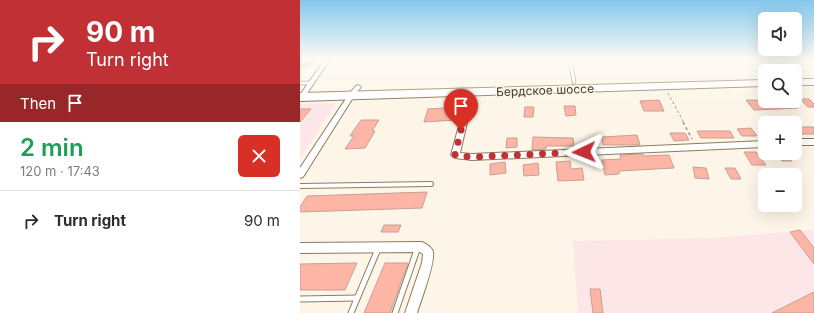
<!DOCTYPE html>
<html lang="en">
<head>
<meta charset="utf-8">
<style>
  body { margin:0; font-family:Inter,sans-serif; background:#f7f7f7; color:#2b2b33; height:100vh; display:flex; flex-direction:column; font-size:15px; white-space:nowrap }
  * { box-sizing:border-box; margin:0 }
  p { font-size:13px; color:#7c7c81 }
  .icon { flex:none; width:22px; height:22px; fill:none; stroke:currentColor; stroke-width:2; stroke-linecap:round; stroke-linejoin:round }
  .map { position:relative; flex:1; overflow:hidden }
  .side { display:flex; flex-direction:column; background:#fff; width:300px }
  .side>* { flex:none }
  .top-card { background:#c03034; color:#fff; overflow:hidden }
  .buttons { position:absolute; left:458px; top:12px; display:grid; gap:8px }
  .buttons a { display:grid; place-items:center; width:44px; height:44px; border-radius:6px; background:#fff; box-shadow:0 4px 16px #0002; font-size:20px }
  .pin { position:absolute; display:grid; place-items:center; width:34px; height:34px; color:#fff; margin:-41px -17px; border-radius:50% 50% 50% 0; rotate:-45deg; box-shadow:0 0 4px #0007 }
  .pin .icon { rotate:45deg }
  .me { position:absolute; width:44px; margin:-22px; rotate:268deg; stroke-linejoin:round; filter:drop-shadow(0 0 3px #0008) }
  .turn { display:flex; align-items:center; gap:14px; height:84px; padding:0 20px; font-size:18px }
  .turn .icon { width:52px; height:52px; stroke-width:2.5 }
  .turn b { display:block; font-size:28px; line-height:34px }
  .then { display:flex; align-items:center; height:38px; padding:0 20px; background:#0003; gap:8px; font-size:15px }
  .round { display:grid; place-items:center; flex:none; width:42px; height:42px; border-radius:6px; background:#f7f7f7 }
  .headline { display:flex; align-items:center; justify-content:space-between; height:68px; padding:0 20px }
  h1 { font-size:24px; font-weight:600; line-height:30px; color:#1e9e55 }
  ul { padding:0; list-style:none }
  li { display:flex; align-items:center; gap:12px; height:60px; padding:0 20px; border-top:1px solid #e1e1e2 }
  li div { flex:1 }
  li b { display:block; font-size:15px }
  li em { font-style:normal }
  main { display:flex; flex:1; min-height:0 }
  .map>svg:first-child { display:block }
  .industrial { fill:#fce6e8 }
  .building { fill:#fdb6a5; stroke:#c69f95 }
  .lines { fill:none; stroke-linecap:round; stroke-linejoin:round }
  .lane-far2-casing { stroke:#8c7b5c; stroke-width:4.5 }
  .lane-far1-casing { stroke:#8c7b5c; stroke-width:6 }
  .lane-casing { stroke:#8c7b5c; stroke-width:7 }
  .street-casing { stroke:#8c7b5c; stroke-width:2 }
  .highway-casing { stroke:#8c7b5c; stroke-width:2 }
  .path-far1 { stroke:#9a9385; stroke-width:1; stroke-dasharray:2.5 2.5; stroke-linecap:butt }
  .path { stroke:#9a9385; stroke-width:1.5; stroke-dasharray:3 3; stroke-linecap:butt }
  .lane-far2 { stroke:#fff; stroke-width:3 }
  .lane-far1 { stroke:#fff; stroke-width:4 }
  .lane { stroke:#fff; stroke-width:5 }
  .street { fill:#fff; fill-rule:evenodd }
  .highway { fill:#fff; fill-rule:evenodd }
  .route { stroke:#c03034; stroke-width:7; stroke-dasharray:0 12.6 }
  .labels { text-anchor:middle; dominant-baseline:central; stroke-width:3; stroke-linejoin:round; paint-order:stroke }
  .far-street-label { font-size:12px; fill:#423b2d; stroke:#fdf6e8 }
</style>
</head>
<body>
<main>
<section class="side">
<div class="top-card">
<div class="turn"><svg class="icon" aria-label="right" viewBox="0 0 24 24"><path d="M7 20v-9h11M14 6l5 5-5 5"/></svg><div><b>90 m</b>Turn right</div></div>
<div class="then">Then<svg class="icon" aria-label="arrive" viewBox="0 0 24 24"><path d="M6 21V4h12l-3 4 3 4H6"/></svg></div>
</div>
<div class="headline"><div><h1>2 min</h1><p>120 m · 17:43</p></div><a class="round" style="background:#d93025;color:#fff"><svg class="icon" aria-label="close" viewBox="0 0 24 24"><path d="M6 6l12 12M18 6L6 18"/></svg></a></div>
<ul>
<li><svg class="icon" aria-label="right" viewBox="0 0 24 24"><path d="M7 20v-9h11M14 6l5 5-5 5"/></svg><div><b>Turn right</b></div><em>90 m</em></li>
</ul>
</section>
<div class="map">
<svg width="514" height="313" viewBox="0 0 514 313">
  <rect width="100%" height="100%" fill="#fdf6e8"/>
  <!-- industrial -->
  <g class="industrial">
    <path d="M36,103L0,159V104Z"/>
    <path d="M514,230V313H278L273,241L411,238Z"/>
  </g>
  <!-- building -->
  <g class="building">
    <path d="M0,59H16L9,66L0,67Z"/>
    <path d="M500,99H509L514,104V107H508Z"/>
    <path d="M359,100L364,111H344L340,101Z"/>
    <path d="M446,100L491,101L498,108L454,110Z"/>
    <path d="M264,106H275L276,115L266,116Z"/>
    <path d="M160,107L157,120L124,122L128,109Z"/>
    <path d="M225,107H234L233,117H224Z"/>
    <path d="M0,109H11L0,122Z"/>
    <path d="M61,120H79L72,131H75L65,148L45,149L54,136H50Z"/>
    <path d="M495,127H514V134H499L495,130Z"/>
    <path d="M451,128L457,136H442L437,129Z"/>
    <path d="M397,131H430L434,138H401Z"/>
    <path d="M370,133H385L389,140L374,141Z"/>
    <path d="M337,135L340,145H303L302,137Z"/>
    <path d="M233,137L273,138L274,146H246V149L232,150Z"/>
    <path d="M207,138H217V147L206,148Z"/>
    <path d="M444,152H456L466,165H452Z"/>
    <path d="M476,153H486L492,161H482Z"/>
    <path d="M343,154V156L369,155L374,168L319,171V174L305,175L302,160L321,159L320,155Z"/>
    <path d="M270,161L271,169L282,168L284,180L258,181L256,162Z"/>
    <path d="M205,162L206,173L190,175V164Z"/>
    <path d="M238,163L239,175L224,176L223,165Z"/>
    <path d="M393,167L406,168L409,179L395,178Z"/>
    <path d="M425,168H435L441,179H431Z"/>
    <path d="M127,192L122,208L0,212V207L7,196Z"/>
    <path d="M84,225H101L98,232H81Z"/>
    <path d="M500,230L514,248V264L490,232Z"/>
    <path d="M57,263L45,290H0V264Z"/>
    <path d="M85,263H108L90,313H64Z"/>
    <path d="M290,289H300L303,313H293Z"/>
    <path d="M514,292V313H472Z"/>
  </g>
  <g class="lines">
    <!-- lane-far2 casing -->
    <g class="lane-far2-casing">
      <g id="lane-far2">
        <path d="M270,59L274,82"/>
        <path d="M0,83H12"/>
      </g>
    </g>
    <!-- lane-far1 casing -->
    <g class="lane-far1-casing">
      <path id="lane-far1" d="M0,186L131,184"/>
    </g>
    <!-- lane casing -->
    <g class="lane-casing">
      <g id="lane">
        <path d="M0,299L57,298"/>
        <path d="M51,313L78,249"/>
        <path d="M95,313L118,247"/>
      </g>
    </g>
    <!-- street casing -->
    <g class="street-casing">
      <g id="street">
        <path d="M25,59H30L4,98H0V95Z"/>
        <path d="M58,85L61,87L54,96L3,177L0,178V168L49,94L56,86Z"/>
        <path d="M171,90L174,92L160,153L172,154L465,141V147L172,160L155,158L151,155L168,92Z"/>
        <rect x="495" y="139" width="19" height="6"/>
        <path d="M122,242C126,244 132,247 133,252C135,264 121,300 117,313H105L122,263L123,254L120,252L0,253V243Z"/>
      </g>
    </g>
    <!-- highway casing -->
    <g class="highway-casing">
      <g id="highway">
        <rect x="495" y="79" width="19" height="6"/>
        <path d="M465,80V86L0,101V93Z"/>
      </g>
    </g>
    <!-- path-far1 -->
    <path class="path-far1" d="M368,93L384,123"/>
    <!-- path -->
    <path class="path" d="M383,122L392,139"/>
    <!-- lane-far2 -->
    <use href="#lane-far2" class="lane-far2"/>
    <!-- lane-far1 -->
    <use href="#lane-far1" class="lane-far1"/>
    <!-- lane -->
    <use href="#lane" class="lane"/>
    <!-- street -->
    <use href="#street" class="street"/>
    <!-- highway -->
    <use href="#highway" class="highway"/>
  </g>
  <!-- sky -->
  <linearGradient id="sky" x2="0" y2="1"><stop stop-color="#83c7ec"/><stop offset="0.58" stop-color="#fefbf5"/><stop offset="1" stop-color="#fefbf5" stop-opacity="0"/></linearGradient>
  <rect width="514" height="102" fill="url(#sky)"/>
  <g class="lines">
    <!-- route -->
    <path class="route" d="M161,130L155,155L172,157L284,152"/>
  </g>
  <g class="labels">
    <!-- far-street labels -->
    <g class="far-street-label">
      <text transform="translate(245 90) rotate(-2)">Бердское шоссе</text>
    </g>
  </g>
</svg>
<div class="buttons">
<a><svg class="icon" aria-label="sound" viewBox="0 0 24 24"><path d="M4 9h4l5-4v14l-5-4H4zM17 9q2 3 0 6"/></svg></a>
<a><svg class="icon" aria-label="search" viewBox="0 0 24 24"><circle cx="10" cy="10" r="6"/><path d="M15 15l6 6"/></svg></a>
<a>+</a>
<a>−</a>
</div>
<div class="pin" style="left:161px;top:130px;background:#d93025"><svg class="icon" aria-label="arrive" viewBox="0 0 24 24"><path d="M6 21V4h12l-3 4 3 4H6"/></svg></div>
<svg class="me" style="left:284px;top:152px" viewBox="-20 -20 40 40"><path d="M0-17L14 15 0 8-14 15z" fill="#c03034" stroke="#fff" stroke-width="4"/></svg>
</div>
</main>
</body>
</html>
